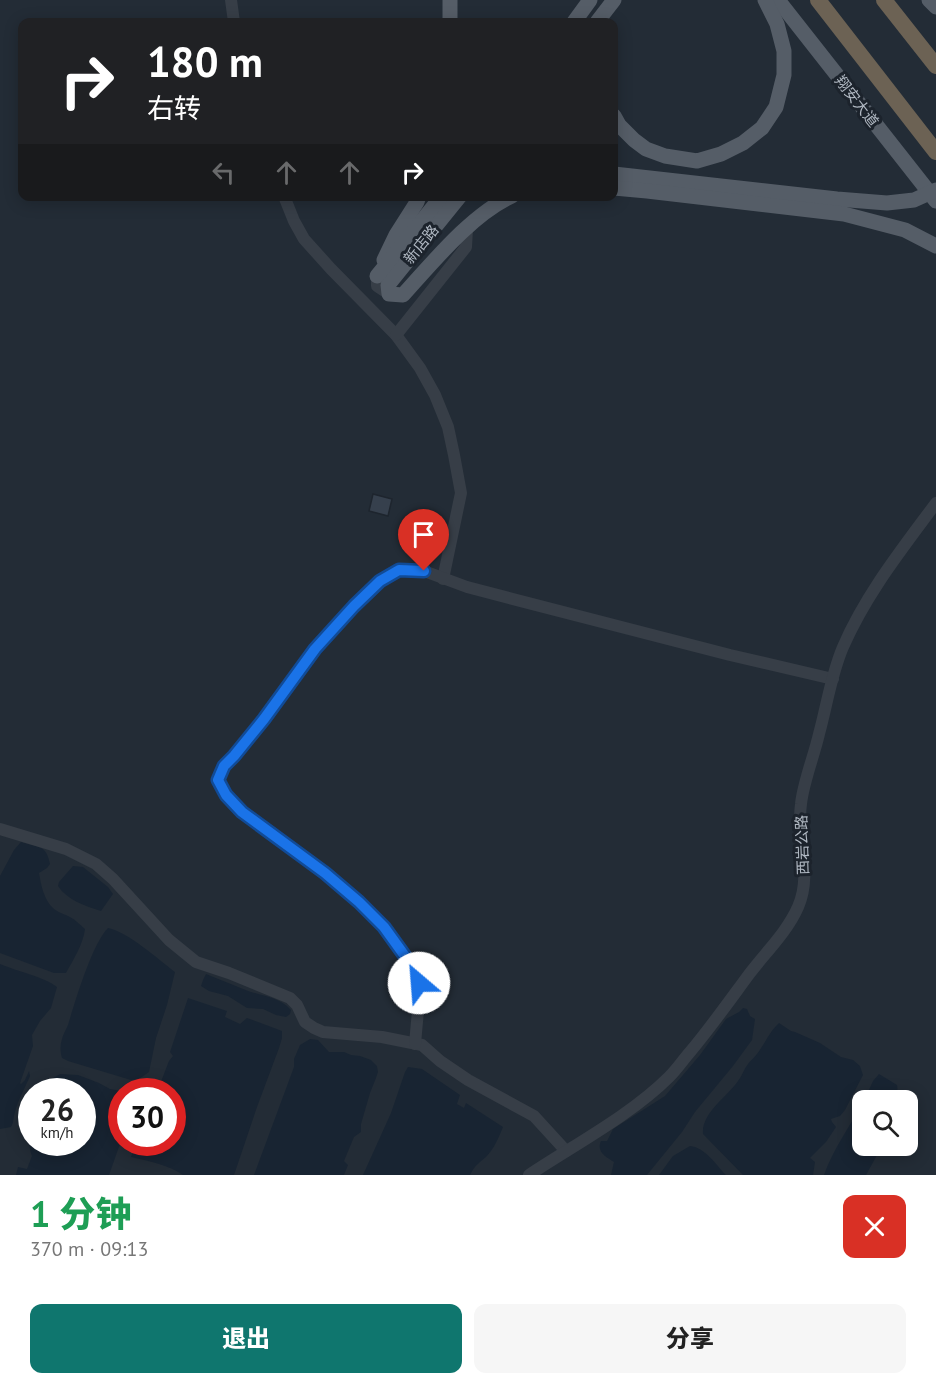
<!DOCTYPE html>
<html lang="zh">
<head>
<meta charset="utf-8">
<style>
  body { margin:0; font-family:"PT Sans","Noto Sans SC",sans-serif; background:#f6f6f6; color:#222; height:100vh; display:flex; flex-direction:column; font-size:22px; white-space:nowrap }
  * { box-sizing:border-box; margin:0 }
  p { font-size:20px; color:#767676 }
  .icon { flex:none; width:33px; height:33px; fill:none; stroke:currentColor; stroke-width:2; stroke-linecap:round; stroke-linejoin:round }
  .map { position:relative; height:1175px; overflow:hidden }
  .panel { display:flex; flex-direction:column; background:#fff; flex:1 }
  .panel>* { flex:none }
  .banner { position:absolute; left:18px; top:18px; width:600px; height:183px; border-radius:12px; box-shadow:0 3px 15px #0003; background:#202124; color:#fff; overflow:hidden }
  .controls { position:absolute; left:852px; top:1090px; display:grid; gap:12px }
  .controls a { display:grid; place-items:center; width:66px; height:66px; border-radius:12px; background:#fff; box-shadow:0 3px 15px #0003; font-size:30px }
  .speed { position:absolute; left:18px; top:1078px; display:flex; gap:12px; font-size:30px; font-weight:700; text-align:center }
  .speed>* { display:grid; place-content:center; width:78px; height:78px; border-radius:50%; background:#fff; box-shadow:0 3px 15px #0003; line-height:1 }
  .speed small { font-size:15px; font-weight:400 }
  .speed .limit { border:9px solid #d22; background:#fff; color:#111 }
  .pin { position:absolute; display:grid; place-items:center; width:51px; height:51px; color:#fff; margin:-62px -26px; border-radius:50% 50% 50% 0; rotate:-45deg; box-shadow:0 0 6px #0007 }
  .pin .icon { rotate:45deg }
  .me { position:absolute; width:66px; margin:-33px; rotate:333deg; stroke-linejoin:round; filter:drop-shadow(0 0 4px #0008) }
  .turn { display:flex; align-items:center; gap:21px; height:126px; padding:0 30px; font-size:27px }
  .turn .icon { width:78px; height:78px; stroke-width:2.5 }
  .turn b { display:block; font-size:42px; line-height:51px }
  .lanes { display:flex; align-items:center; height:57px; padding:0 30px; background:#0003; justify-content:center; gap:30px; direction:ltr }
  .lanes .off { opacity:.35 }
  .round { display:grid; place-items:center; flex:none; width:63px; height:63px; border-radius:12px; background:#f6f6f6 }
  .summary { display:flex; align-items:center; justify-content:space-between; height:102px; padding:0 30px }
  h1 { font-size:36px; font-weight:800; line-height:45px; color:#1e9e55 }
  .cta { display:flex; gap:12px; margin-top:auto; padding:12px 30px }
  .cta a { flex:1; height:69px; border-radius:12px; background:#0f766e; color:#fff; font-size:24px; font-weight:800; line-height:69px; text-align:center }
  .cta a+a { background:#f6f6f6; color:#222 }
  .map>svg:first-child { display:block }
  .water { fill:#182432 }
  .building { fill:#36404d; stroke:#1e252e; stroke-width:1.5 }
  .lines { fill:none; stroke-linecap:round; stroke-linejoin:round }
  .minor { stroke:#373e47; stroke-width:12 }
  .major { stroke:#555d67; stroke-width:15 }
  .highway { stroke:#6c6254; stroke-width:16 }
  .route-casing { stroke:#114b97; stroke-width:15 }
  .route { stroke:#1a73e8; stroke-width:10 }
  .labels { text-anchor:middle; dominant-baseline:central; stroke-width:6; stroke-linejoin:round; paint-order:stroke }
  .street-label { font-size:15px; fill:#b1b9c3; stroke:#1c232c }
</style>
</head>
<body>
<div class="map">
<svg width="936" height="1175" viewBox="0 0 936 1175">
  <rect width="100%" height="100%" fill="#232c36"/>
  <!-- water -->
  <g class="water">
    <path d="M21,842C39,848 46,844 50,864L47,868L39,873C41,885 44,900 53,908C58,913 65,914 70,917C76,920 80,925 85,929C83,945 73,960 66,973H54L0,953V876L14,850Z"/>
    <path d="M73,866L83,867L108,887L113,894L101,911C85,906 67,900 58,886L59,882Z"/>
    <path d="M108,928C128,932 158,959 175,972L167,1005L156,1038L149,1072L139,1079L131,1080L68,1061L62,1058C60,1051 60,1045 62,1039C63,1034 66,1030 68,1025C75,1002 92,944 108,928Z"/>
    <path d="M0,964C16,971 45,977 57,987L51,1008L40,1021L32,1035L33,1046L20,1083L21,1084L25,1080L29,1071L30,1076C25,1088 18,1100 15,1112C13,1118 14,1122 11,1127L0,1129Z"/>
    <path d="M206,974C218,979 231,984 243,989C259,996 279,996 291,1010L290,1014L286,1017L276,1015L263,1009L247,1008L228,996L209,991L201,986L203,980Z"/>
    <path d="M188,998L227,1011L225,1017L240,1024L247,1018L282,1031V1038L279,1048L257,1107L234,1175H183C169,1165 148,1161 131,1157L136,1143H172V1092H157L169,1061L173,1056L170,1052Z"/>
    <path d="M743,1008L747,1009L750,1016L755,1019L752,1040L733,1066L695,1112L682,1132L647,1175H611L614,1162C606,1157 596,1152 601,1141H607L613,1129L665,1096L700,1055L726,1019L739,1012Z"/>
    <path d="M779,1023L791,1031L795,1032L820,1043L841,1057L853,1060L860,1066L863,1075L845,1110L840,1116L831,1119L832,1122L836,1127L826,1142L810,1158L815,1162L813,1175H743L703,1134C701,1113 728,1096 738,1081C742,1076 744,1069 748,1064C750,1061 754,1058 757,1054C765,1044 769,1032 779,1023Z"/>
    <path d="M310,1039L318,1040L329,1052H344L351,1055L360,1056L371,1060L377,1066L378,1072L376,1078L370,1093L361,1124V1132L354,1137L344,1161L348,1165L344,1175H254L294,1067V1059L300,1045Z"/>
    <path d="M408,1067L422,1069L460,1095L457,1104L464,1108L466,1103L503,1127C499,1137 494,1149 486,1157C478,1164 475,1165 470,1175H363L391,1113L405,1072Z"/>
    <path d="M60,1074L78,1075L99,1083L110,1089L127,1092H122L121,1141L109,1175H16L18,1167L27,1169L32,1156C29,1148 29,1143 31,1135L32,1143H82V1092H46L53,1078Z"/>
    <path d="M879,1074L897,1085L898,1094L896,1101H864L873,1081Z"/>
    <path d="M862,1103V1146H882L866,1175H824C833,1149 850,1127 862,1103Z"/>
    <path d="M690,1146C706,1148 715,1164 726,1175H659L673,1156Z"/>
  </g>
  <!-- building -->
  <path class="building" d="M373,494L392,499L388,516L369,511Z"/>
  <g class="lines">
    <!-- minor -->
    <g class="minor">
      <path d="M231,0L234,22"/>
      <path d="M284,196L294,221L304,239L331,269L396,335L420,368L435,395L448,427L454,455L461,493L443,579"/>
      <path d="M377,276V286L389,294"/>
      <path d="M396,335L466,247L467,229"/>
      <path d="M0,829L66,849L96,864L113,879L169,940L196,962L229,973L290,998L297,1005L305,1022L314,1028L323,1032L382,1037L422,1045L440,1061L468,1080L534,1116L566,1151"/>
      <path d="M415,1044L419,999V983L415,970L384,927L359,902L325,873L242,812L226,796L218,780L224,766L253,733L315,649L354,606L380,581L399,570L410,569L424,571L467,587L509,598L730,655L833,679"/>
      <path d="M529,1175C574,1145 631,1115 669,1077C677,1069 683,1060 690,1052C711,1027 730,1000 750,973C766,952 787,932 798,907C813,873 796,838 801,804C803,783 814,756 819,734C827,705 831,675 843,647C866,594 902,549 936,503"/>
    </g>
    <!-- major -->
    <g class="major">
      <path d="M450,0V22"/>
      <path d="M778,0L936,201"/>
      <path d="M929,0L936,7"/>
      <path d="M574,22L590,0"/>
      <path d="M597,22L614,0"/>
      <path d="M614,116L619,125L634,140L646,149L665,156L697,161L721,154L743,143L762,128L776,107L784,75V51L777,24L765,0"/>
      <path d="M614,174L837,199L887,203L914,200L936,190"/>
      <path d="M614,188L647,191L844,214L905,230L936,246"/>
      <path d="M460,196L388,285L389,294L403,295C433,262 472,214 512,196"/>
      <path d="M384,260L396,235L417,202L419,196"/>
      <path d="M377,276L442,196"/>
    </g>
    <!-- highway -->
    <g class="highway">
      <path d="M818,0L936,152"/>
      <path d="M884,0L936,66"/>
    </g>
  </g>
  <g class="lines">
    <!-- route casing -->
    <g class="route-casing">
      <path id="route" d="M419,983L415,970L384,927L359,902L325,873L242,812L226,795L218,780L224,766L234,756L264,719L315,649L354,606L380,581L399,570L424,571"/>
    </g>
    <!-- route -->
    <use href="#route" class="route"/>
  </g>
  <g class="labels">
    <!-- street labels -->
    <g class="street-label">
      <text transform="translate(857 101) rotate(52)">翔安大道</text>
      <text transform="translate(421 244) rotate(-51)">新店路</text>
      <text transform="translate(802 845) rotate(-92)">西岩公路</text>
    </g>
  </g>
</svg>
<div class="controls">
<a><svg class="icon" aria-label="search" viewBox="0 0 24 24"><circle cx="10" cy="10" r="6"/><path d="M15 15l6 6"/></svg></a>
</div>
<div class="speed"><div>26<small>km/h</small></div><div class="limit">30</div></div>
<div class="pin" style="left:424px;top:571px;background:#d93025"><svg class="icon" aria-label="arrive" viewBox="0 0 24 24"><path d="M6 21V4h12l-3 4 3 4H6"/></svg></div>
<svg class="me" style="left:419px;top:983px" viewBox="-20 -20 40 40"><circle r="19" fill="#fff"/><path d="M0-13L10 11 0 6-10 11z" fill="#1a73e8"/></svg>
<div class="banner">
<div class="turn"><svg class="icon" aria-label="right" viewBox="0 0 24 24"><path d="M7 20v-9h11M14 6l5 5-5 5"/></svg><div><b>180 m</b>右转</div></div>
<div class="lanes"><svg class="icon off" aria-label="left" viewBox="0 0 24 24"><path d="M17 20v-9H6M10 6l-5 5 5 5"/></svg><svg class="icon off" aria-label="ahead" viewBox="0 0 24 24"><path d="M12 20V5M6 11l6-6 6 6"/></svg><svg class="icon off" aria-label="ahead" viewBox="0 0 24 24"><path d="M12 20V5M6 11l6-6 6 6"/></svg><svg class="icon" aria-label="right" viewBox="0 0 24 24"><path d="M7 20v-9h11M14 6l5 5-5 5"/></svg></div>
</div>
</div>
<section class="panel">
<div class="summary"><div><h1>1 分钟</h1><p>370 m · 09:13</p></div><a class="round" style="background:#d93025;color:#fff"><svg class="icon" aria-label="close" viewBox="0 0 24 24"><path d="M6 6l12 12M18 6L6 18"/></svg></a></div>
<div class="cta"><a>退出</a><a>分享</a></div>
</section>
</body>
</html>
